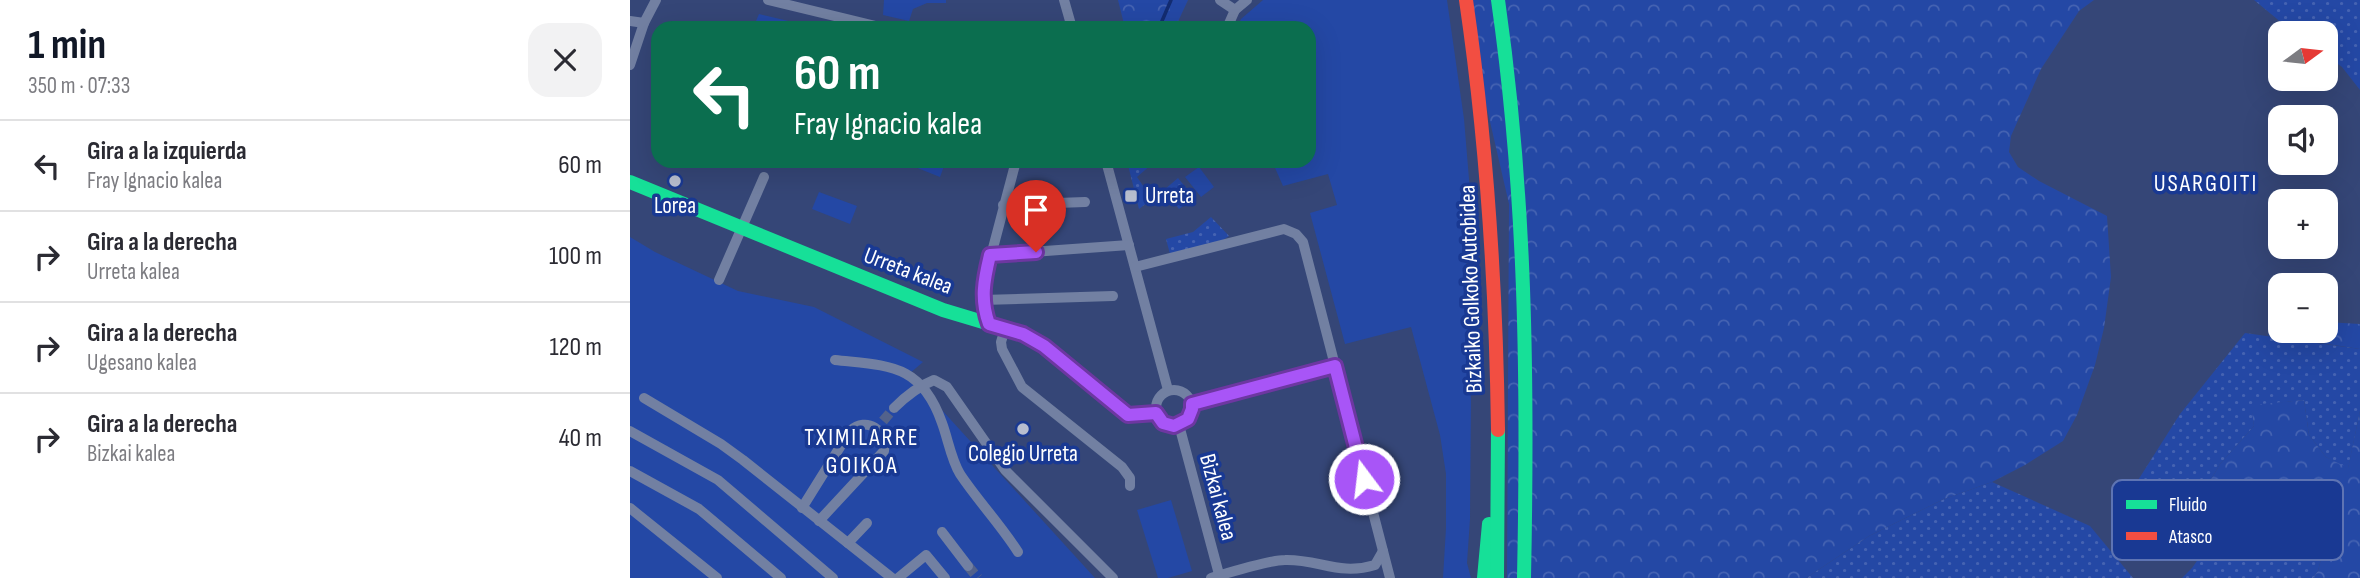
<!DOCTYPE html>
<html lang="es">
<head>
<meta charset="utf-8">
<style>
  body { margin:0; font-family:"Sofia Sans Condensed",sans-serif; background:#f2f2f3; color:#2b2b33; height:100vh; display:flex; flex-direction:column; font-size:26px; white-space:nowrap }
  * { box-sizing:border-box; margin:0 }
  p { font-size:23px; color:#7c7c81 }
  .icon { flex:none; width:38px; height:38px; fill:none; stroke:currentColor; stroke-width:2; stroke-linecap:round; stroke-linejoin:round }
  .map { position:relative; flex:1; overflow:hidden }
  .panel { display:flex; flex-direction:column; background:#fff; width:630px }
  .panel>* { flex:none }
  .top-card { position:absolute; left:21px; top:21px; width:665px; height:147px; border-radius:21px; box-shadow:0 7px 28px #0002; background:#0b6e4f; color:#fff; overflow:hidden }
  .needle { width:46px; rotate:75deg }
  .buttons { position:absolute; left:1638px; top:21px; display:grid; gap:14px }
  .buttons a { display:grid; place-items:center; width:70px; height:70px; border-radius:14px; background:#fff; box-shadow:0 7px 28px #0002; font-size:35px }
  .pin { position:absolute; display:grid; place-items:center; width:60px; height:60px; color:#fff; margin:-72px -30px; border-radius:50% 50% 50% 0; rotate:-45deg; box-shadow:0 0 7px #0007 }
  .pin .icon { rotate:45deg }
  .me { position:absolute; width:77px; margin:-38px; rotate:345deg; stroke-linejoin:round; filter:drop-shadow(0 0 5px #0008) }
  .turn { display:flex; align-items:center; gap:24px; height:147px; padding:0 28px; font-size:32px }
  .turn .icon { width:91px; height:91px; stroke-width:2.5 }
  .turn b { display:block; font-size:49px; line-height:60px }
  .round { display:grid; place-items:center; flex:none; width:74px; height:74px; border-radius:21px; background:#f2f2f3 }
  .summary { display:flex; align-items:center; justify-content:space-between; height:119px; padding:0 28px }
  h1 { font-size:42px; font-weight:700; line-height:52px; color:#111827 }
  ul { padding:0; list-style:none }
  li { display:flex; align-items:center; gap:21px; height:91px; padding:0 28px; border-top:2px solid #e1e1e2 }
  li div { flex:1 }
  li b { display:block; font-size:26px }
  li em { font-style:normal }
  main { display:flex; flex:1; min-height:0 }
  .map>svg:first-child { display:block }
  .grass { fill:url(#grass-dots) }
  .forest { fill:url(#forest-crowns) }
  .park { fill:#2448a5 }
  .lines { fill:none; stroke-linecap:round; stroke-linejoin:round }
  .stream { stroke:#132c71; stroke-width:3.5 }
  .street-tunnel { stroke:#53628b; stroke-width:10; stroke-dasharray:10 5; stroke-linecap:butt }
  .street { stroke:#7280a2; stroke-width:10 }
  .fast { stroke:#16e098; stroke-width:14 }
  .jam { stroke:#f24e42; stroke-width:14 }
  .route-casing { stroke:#6d37a1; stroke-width:18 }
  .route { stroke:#a855f7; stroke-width:12 }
  .poi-dot { fill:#b8becf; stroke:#193993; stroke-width:2.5 }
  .labels { text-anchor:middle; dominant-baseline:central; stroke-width:7; stroke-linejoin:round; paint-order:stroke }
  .poi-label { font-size:23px; fill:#fff; stroke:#193993 }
  .street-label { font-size:23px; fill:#fff; stroke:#193993 }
  .neighbourhood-label { font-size:24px; letter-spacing:2px; fill:#fff; stroke:#193993 }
  .key { fill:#193993; stroke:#5e74b3; stroke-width:2 }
  .key-label { font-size:19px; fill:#fff }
</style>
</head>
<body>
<main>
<section class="panel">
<div class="summary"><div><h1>1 min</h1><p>350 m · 07:33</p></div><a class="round"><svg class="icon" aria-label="close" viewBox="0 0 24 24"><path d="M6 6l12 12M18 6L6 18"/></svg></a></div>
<ul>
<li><svg class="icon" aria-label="left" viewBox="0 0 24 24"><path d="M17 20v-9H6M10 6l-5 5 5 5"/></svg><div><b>Gira a la izquierda</b><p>Fray Ignacio kalea</p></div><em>60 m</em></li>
<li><svg class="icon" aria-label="right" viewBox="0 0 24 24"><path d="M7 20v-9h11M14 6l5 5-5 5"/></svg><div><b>Gira a la derecha</b><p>Urreta kalea</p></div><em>100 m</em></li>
<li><svg class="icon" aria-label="right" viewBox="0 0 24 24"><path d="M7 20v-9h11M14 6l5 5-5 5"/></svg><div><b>Gira a la derecha</b><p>Ugesano kalea</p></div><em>120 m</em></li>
<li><svg class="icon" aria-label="right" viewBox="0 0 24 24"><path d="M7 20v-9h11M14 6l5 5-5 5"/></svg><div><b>Gira a la derecha</b><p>Bizkai kalea</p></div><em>40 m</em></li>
</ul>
</section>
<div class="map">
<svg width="1730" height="578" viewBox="0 0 1730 578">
  <defs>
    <pattern id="grass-dots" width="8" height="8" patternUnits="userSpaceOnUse" patternTransform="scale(1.75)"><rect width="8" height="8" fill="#2448a5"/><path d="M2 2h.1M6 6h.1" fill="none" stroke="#4563b2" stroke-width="1.8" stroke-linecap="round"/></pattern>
    <pattern id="forest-crowns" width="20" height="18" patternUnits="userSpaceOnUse" patternTransform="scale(1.75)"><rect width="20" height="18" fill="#2448a5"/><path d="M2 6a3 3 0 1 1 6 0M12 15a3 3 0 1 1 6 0" fill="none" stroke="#4563b2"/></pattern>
  </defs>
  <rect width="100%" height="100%" fill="#354677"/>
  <!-- grass -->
  <g class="grass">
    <path d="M1624,0H1730V90L1712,67L1696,55V33H1664Z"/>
    <path d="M497,161H521L523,163L507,177L522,199L509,209Z"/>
    <path d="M548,178L564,198L549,209L534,190Z"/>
    <path d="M581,217L599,236L590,242L540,254L536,239L563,232Z"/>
    <path d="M1615,333L1730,349V411L1718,469L1696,457L1679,435L1674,400L1622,406L1624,426L1590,464L1566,505L1628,531L1693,551L1688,571L1683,578H1552L1562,568L1576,548L1491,507L1550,414Z"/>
    <path d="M1362,482L1460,526L1503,578H1176L1239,536L1314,499Z"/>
  </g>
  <!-- forest -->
  <g class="forest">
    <path d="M488,0H558L545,28H495Z"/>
    <path d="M832,0H1464L1449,11L1411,69L1381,136L1379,152L1388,167L1409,181L1477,216L1481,277L1474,328L1465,365L1447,415L1433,441L1395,465L1362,482L1314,499L1239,536L1176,578H877L879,204Z"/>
    <path d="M1696,322L1730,324V349L1637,335L1650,330L1696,331Z"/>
    <path d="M1674,400L1679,435L1696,457L1718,468L1730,411V578H1683L1688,571L1693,551L1628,531L1566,505L1590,464L1624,426L1621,405Z"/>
  </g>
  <!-- park -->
  <g class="park">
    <path d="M254,0H316V3H297L283,9L279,21L253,15Z"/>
    <path d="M633,0H817L834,119L840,191L835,216L841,402L840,519L837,563L841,578H813L816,528V474L810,435L781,327L715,344L680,213L707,205L698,174L653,186L642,161H679V28H607L611,19Z"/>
    <path d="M129,14L188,28H123Z"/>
    <path d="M270,161H316L310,177Z"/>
    <path d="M569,167L584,187L571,197L555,177Z"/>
    <path d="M189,192L227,206L220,224L182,209Z"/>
    <path d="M0,237L25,252L108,291L184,307L293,362L279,374L465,578H0Z"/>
    <path d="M541,500L562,571L538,578H528L507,510Z"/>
  </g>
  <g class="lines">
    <!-- stream -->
    <path class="stream" d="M529,28L541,0"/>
    <!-- street-tunnel -->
    <g class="street-tunnel">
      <path d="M253,421L264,408"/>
      <path d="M338,566L348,578"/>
    </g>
    <!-- street -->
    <g class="street">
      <path d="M138,0L254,28"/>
      <path d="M434,0L442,28"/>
      <path d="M590,0L605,10"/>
      <path d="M0,21L14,23"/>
      <path d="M597,28L605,10L617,0"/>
      <path d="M0,65L14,23L26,0"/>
      <path d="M476,161L538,390"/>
      <path d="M373,205L455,202"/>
      <path d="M360,255L499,245"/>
      <path d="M505,267L654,229L666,234L673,242L760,578"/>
      <path d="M89,280L134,177"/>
      <path d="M352,300L483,296"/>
      <path d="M359,324L352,300L353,286L386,161"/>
      <path d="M375,329L371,342L372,349L392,387L492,467L500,478V486"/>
      <path d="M205,360C258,366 291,363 312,423C318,439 321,459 330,474C348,501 371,525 388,552"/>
      <circle cx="544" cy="408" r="18"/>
      <path d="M14,398L91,444L113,460L262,578"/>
      <path d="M562,404L705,366"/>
      <path d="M264,408C276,396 289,386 304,380L317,387L375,470L483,578"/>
      <path d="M549,425L590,578"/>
      <path d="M0,431L88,480L203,578"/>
      <path d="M0,471L69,509L151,578"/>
      <path d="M0,508L87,578"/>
      <path d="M172,508L220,431C237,416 257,430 254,451L189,521"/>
      <path d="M312,532L338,566"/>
      <path d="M218,543L237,523"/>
      <path d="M268,578L296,555L315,578"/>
      <path d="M581,578C598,573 639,560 655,560C689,559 709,576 745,565L753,551"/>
    </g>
    <!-- fast -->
    <g class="fast">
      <path d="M868,0C896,195 898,382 894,578"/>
      <path d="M0,182L313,310L393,334L414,346L498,415L526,413"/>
      <path d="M854,578L859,524"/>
      <path d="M867,578L868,430"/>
    </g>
    <!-- jam -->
    <path class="jam" d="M836,0C857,143 866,285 868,430"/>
  </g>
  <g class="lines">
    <!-- route casing -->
    <g class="route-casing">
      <path id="route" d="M406,252L360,255C354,280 350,299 359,324L393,334L414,346L498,415L526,413L533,423L544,426L558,419L562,409V404L705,366L734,479"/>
    </g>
    <!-- route -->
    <use href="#route" class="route"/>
  </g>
  <!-- markers -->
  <g class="poi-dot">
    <circle cx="45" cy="181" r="7"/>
    <rect x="494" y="189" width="14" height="14" rx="3.5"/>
    <circle cx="393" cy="429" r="7"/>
  </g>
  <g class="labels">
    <!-- poi labels -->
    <g class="poi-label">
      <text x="515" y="196" text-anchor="start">Urreta</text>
      <text x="45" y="206">Lorea</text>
      <text x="393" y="454">Colegio Urreta</text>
    </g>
    <!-- street labels -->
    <g class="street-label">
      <text transform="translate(278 271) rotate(21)">Urreta kalea</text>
      <text transform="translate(841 289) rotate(-92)">Bizkaiko Golkoko Autobidea</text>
      <text transform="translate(588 497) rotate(75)">Bizkai kalea</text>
    </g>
    <!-- neighbourhood labels -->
    <g class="neighbourhood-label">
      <text x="1576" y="183">USARGOITI</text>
      <text x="232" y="437">TXIMILARRE<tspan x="232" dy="28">GOIKOA</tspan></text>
    </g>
  </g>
  <!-- legend -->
  <rect x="1482" y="480" width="231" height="80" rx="10" class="key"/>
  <rect x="1496" y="500" width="31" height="9" fill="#16e098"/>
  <rect x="1496" y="532" width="31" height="8" fill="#f24e42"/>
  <g class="key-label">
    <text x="1539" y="511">Fluido</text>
    <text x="1539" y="543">Atasco</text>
  </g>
</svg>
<div class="buttons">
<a><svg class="needle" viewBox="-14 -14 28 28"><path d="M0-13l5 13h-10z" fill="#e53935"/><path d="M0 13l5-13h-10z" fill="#7c7c81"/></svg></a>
<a><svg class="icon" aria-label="sound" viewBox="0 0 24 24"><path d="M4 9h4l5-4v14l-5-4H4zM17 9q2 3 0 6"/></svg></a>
<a>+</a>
<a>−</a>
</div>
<div class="pin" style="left:406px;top:252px;background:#d93025"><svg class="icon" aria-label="arrive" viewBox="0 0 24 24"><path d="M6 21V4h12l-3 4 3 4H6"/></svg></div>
<svg class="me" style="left:734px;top:479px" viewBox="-20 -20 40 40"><circle r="17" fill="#a855f7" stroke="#fff" stroke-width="3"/><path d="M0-11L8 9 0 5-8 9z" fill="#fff"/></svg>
<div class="top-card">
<div class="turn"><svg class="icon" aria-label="left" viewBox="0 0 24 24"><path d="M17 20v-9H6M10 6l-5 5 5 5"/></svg><div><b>60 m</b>Fray Ignacio kalea</div></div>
</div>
</div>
</main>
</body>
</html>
